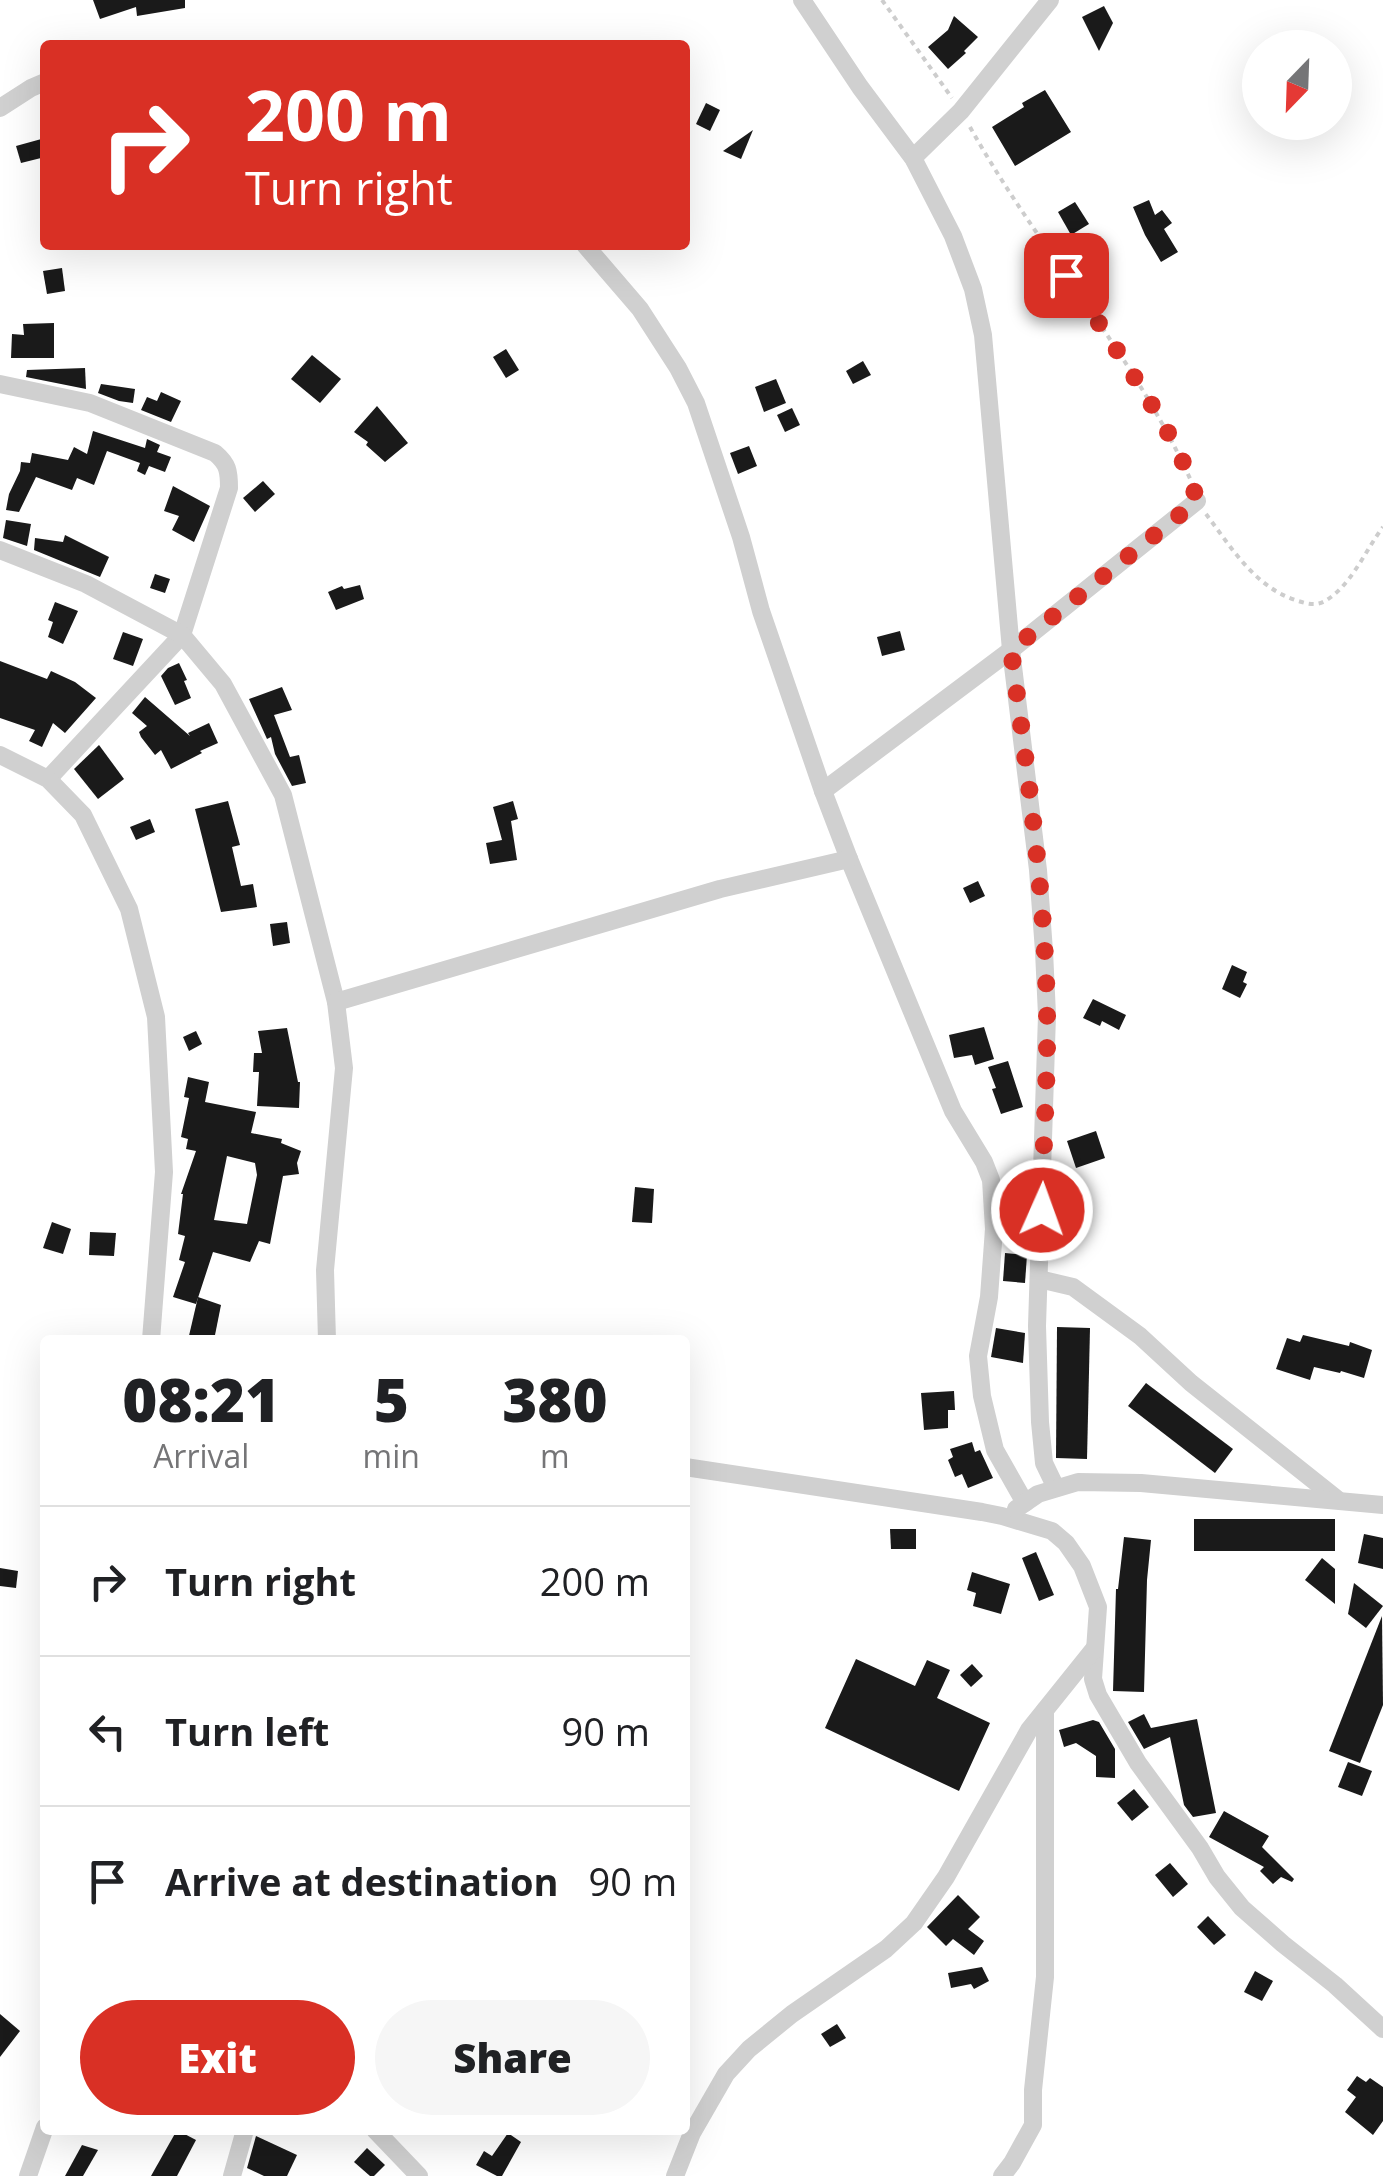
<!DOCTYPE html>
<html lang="en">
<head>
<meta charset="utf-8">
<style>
  body { margin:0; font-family:"Open Sans",sans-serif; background:#f6f6f6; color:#202124; height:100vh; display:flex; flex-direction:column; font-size:38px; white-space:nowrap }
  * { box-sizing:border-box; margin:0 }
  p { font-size:32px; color:#757577 }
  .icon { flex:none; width:55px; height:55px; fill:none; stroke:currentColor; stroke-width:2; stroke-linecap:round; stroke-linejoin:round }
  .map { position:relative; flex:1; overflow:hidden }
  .sheet { position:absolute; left:40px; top:1335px; width:650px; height:800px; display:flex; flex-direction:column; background:#fff; border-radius:10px; box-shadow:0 10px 40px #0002 }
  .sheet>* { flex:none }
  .banner { position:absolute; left:40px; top:40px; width:650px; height:210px; border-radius:10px; box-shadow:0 10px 40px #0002; background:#d93025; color:#fff; overflow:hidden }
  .needle { width:65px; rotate:203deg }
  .controls { position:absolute; left:1242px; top:30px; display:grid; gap:20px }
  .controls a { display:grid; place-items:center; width:110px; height:110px; border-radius:50%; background:#fff; box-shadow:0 10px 40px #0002; font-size:50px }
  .pin { position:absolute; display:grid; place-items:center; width:85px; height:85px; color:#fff; margin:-42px; border-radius:20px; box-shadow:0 5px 15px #0006 }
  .me { position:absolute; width:110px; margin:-55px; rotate:2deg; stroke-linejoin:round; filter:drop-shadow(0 0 8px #0008) }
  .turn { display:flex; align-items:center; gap:35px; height:210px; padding:0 40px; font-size:45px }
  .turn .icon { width:130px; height:130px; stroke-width:2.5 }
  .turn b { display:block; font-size:70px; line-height:85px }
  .eta { display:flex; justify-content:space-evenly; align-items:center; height:170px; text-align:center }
  .eta b { font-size:60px; font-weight:800; line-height:70px }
  .action { display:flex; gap:20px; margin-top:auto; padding:20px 40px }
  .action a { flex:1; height:115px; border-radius:60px; background:#d93025; color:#fff; font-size:40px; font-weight:800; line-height:115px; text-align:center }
  .action a+a { background:#f6f6f6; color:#202124 }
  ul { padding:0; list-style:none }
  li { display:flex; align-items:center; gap:30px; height:150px; padding:0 40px; border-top:2px solid #e0e0e0 }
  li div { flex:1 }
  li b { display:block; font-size:38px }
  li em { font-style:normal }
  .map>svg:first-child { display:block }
  .building { fill:#1a1a1a; fill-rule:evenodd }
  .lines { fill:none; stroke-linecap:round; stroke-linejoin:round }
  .path { stroke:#cdcdcd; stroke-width:4; stroke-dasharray:5 5; stroke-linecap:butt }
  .minor { stroke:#d0d0d0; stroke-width:18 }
  .route { stroke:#d93025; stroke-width:18; stroke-dasharray:0 32.4 }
</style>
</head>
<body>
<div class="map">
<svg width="1383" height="2176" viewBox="0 0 1383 2176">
  <rect width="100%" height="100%" fill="#fff"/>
  <!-- building -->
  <g class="building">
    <path d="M93,0H185V8L137,16L136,7L100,19Z"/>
    <path d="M1104,6L1113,23L1099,51L1082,17Z"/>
    <path d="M954,16L978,37L964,51L966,53L948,69L928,47L948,30Z"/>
    <path d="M1045,90L1071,132L1015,166L992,127L1024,107L1022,103Z"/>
    <path d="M706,103L720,110L710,131L696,124Z"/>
    <path d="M753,130L741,159L723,151Z"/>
    <path d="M45,138V157L21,163L16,146Z"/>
    <path d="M1149,200L1155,215L1162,210L1172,223L1164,229L1178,252L1161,262L1145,235L1133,207Z"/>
    <path d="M1075,202L1089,224L1071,235L1058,212Z"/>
    <path d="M62,268L65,291L47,294L43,271Z"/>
    <path d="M54,323V358H11L12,334L24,335L23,324Z"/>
    <path d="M506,349L519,370L506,378L493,357Z"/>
    <path d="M312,355L341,379L320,403L291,379Z"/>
    <path d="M863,361L871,375L853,384L846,371Z"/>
    <path d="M85,368L86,389L26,377L27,370Z"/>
    <path d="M776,379L786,403L764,412L755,387Z"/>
    <path d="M101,384L135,389L133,403L119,401L98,393Z"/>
    <path d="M161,392L181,401L171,422L141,410L147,397L157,401Z"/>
    <path d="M377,406L408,443L385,462L366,445L368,442L354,432Z"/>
    <path d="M792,408L800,425L785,432L777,415Z"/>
    <path d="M93,431L145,448L147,439L160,445L157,452L171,457L165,472L149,466L145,475L137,471L140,463L107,451L94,485L77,478L72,490L36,477L19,512L6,510L9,494L20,471L21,462L30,463L32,453L68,460L74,447L87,454Z"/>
    <path d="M749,446L757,466L738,474L730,453Z"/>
    <path d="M263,481L275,494L255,512L243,498Z"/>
    <path d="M173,486L210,506L194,542L172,530L179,516L164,511Z"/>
    <path d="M6,520L31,524L27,546L3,538Z"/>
    <path d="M65,535L109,557L100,577L34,550L35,538L63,542Z"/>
    <path d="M155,574L170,579L165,593L150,588Z"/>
    <path d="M360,585L364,599L336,610L328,592L342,586L344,589Z"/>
    <path d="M55,602L78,611L63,644L48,637L53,622L48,620Z"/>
    <path d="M900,631L905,650L882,656L877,637Z"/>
    <path d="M123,632L143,639L133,666L113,659Z"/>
    <path d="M0,661L47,679L51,671L75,682L96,698L65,733L53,723L42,747L29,741L35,730L0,718Z"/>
    <path d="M179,663L187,680L184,681L191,698L175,705L161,676L168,668Z"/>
    <path d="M282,687L292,710L274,715L290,757L299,755L306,783L292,786L275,754L271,737L267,739L249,699Z"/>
    <path d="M145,697L190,736L188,733L209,723L218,743L200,751L202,753L171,769L161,750L155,755L141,737L139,732L147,726L132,713Z"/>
    <path d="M99,745L124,779L98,799L74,769Z"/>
    <path d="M228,801L240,845L232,847L241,886L253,884L257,907L221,912L195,809Z"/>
    <path d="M513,801L518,819L511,821L517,860L490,864L486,843L502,840L493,807Z"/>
    <path d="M150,819L155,832L136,840L130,827Z"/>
    <path d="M978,881L985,896L970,903L963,888Z"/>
    <path d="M287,922L290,943L273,946L270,924Z"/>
    <path d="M1232,965L1247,972L1243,982L1247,984L1240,998L1222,989Z"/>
    <path d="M1093,999L1126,1015L1119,1030L1102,1021L1100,1026L1083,1018Z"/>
    <path d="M984,1027L994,1059L975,1065L972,1055L954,1058L949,1035Z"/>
    <path d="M287,1028L298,1082H300L299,1108L257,1106L259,1072H253L254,1053H262L258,1031Z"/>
    <path d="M196,1031L202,1044L189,1051L183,1037Z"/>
    <path d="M1008,1061L1023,1107L1001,1114L992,1089L996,1088L988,1067Z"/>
    <path d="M188,1077L209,1082L205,1102L256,1112L251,1133L282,1139L281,1143L301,1151L297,1163L299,1174L283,1176L270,1244L259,1241L250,1262L213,1252L196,1304L173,1297L185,1262L179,1260L185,1236L178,1234L183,1194H181L196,1151L186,1149L188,1139L181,1137L189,1098L184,1097ZM227,1156L255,1163L257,1175L247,1224L214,1220Z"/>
    <path d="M1096,1131L1105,1158L1076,1168L1067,1141Z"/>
    <path d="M635,1187L654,1189L652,1223L632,1222Z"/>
    <path d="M1007,1191H1029L1028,1215L1006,1214Z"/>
    <path d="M52,1222L71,1229L63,1254L43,1248Z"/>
    <path d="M90,1232L116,1233L114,1256L89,1255Z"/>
    <path d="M1005,1253L1027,1255L1025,1283L1003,1281Z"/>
    <path d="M198,1297L221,1305L214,1340H188Z"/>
    <path d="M1057,1327L1090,1328L1087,1459L1056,1458Z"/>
    <path d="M996,1328L1025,1333L1023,1363L991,1357Z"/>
    <path d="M1303,1335L1349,1346L1350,1342L1372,1350L1364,1378L1341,1371L1340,1373L1314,1367L1310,1380L1276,1369L1287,1338L1300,1342Z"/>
    <path d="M1146,1383L1233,1449L1215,1473L1128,1406Z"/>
    <path d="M954,1391L955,1410H948V1428L924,1430L921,1393Z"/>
    <path d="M972,1442L975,1452L980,1450L993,1478L968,1488L962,1474L955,1477L948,1460L953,1457L950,1449Z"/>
    <rect x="1194" y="1519" width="141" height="32"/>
    <path d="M890,1529H916V1549H891Z"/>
    <path d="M1364,1534L1383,1538V1569L1358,1563Z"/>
    <path d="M1124,1537L1151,1540L1147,1580L1144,1692L1113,1691L1116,1589H1118Z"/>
    <path d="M1036,1552L1054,1595L1039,1601L1022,1558Z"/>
    <path d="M1322,1558L1335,1569V1604L1305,1580Z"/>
    <path d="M0,1568L18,1571L16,1588L0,1586Z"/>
    <path d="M972,1572L1010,1584L1001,1614L973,1606L976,1593L967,1590Z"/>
    <path d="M1354,1583L1383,1606L1366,1628L1348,1614Z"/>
    <path d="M1382,1616L1383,1705L1360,1763L1329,1751Z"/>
    <path d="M856,1659L915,1686L927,1660L950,1670L937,1698L990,1723L959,1791L825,1728Z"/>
    <path d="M972,1664L983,1676L971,1687L960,1675Z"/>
    <path d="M1144,1714L1151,1728L1197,1719L1216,1813L1193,1817L1184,1805L1170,1737L1144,1749L1128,1722Z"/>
    <path d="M1093,1720L1099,1722L1115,1749V1778L1096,1777V1756L1076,1743L1064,1747L1059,1730Z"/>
    <path d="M1348,1762L1372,1771L1362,1796L1338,1787Z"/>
    <path d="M1134,1789L1149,1807L1132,1821L1117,1803Z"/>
    <path d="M1224,1811L1269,1836L1262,1847L1294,1879L1292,1882L1281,1877L1273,1884L1260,1871L1264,1867L1209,1837Z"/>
    <path d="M1170,1863L1188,1884L1173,1897L1155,1875Z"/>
    <path d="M958,1895L980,1917L968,1929L984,1941L974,1955L953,1939L946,1946L927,1927Z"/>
    <path d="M1208,1916L1226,1935L1214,1945L1197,1927Z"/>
    <path d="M982,1967L989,1981L974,1989L971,1984L951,1988L948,1973Z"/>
    <path d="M1255,1971L1273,1981L1262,2001L1244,1992Z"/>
    <path d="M0,2014L20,2031L0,2057Z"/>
    <path d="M837,2024L846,2038L830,2047L821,2034Z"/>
    <path d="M1357,2076L1366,2082L1370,2078L1383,2087V2121L1373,2135L1345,2112L1356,2097L1347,2090Z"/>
    <path d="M177,2130L196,2140L177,2176H151Z"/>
    <path d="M508,2133L521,2142L502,2176H497L476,2165L484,2151L492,2156Z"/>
    <path d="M256,2136L297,2155L287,2176H264L247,2168Z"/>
    <path d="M82,2145L98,2150L83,2176H65Z"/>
    <path d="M367,2148L385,2165L374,2176H370L354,2162Z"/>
  </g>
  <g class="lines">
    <!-- path -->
    <g class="path">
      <path d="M882,0L952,98"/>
      <path d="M970,127C1038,249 1135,355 1192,483"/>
      <path d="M1206,514C1231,547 1254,586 1295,600C1305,603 1315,607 1325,601C1351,586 1365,551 1383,527"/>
    </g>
    <!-- minor -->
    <g class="minor">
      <path d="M802,0L860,87L913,158L953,236L973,289L983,335L1011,650L1038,870L1044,951L1047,1015L1037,1326L1040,1422L1044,1463L1056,1488"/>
      <path d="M0,108L31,88L45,82"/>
      <path d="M913,158L961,111L1050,0"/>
      <path d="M585,245L640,309L678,368L696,403L741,537L761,611L823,791L849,859L953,1111L984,1162L991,1180L994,1229L989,1297L978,1356L982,1396L995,1450L1025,1503"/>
      <path d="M0,384L90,403L215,453C228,464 229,471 229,488L182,635L48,779"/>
      <path d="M0,550L86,584L182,635L223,684L283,795L336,1002L344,1068L325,1270L327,1340"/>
      <path d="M0,755L48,779L83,815L129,909L156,1017L164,1172L151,1340"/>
      <path d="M823,791L1011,650L1197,501"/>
      <path d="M336,1002L720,889L849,859"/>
      <path d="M1039,1279L1073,1287L1140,1336L1191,1383L1337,1499"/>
      <path d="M685,1467L982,1512L1002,1516L1052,1531L1066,1543L1082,1566L1098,1607L1093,1679L1098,1695L1138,1763L1200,1848L1217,1877L1242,1908L1283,1944L1335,1985L1383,2029"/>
      <path d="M1016,1509L1038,1494L1078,1482L1141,1483L1383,1505"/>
      <path d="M375,2130L419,2176"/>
      <path d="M28,2176L45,2127"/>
      <path d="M232,2176L245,2130"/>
      <path d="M675,2176L692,2133L726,2074L749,2049L792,2014L886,1949L914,1923L946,1877L1029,1730L1094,1649"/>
      <path d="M1002,2176L1012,2163L1033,2125V2090L1045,1977V1710"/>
    </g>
  </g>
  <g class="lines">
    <!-- route -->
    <path class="route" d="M1042,1210C1043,1144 1048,1078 1047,1012C1045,891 1027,770 1011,650L1197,501C1187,463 1167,430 1147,397C1121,356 1094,315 1066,275"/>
  </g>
</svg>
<div class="controls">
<a><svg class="needle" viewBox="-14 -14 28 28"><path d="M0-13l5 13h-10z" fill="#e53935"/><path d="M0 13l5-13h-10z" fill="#757577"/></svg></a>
</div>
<div class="pin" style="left:1066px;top:275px;background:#d93025"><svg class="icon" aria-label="arrive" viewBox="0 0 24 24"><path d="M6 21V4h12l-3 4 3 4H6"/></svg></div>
<svg class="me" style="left:1042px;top:1210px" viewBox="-20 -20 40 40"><circle r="17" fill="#d93025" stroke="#fff" stroke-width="3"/><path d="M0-11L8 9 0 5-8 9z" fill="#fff"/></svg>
<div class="banner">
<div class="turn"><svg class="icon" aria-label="right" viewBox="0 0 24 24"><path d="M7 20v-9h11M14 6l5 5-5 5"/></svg><div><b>200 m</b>Turn right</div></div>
</div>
<section class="sheet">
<div class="eta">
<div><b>08:21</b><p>Arrival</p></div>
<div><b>5</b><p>min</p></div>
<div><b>380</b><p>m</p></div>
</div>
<ul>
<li><svg class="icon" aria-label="right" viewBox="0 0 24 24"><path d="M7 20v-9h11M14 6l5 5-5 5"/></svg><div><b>Turn right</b></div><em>200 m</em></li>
<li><svg class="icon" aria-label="left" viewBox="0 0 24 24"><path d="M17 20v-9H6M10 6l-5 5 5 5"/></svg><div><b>Turn left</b></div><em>90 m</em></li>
<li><svg class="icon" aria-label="arrive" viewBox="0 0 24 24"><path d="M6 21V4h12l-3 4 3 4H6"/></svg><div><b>Arrive at destination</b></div><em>90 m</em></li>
</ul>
<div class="action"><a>Exit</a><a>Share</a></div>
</section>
</div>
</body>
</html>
